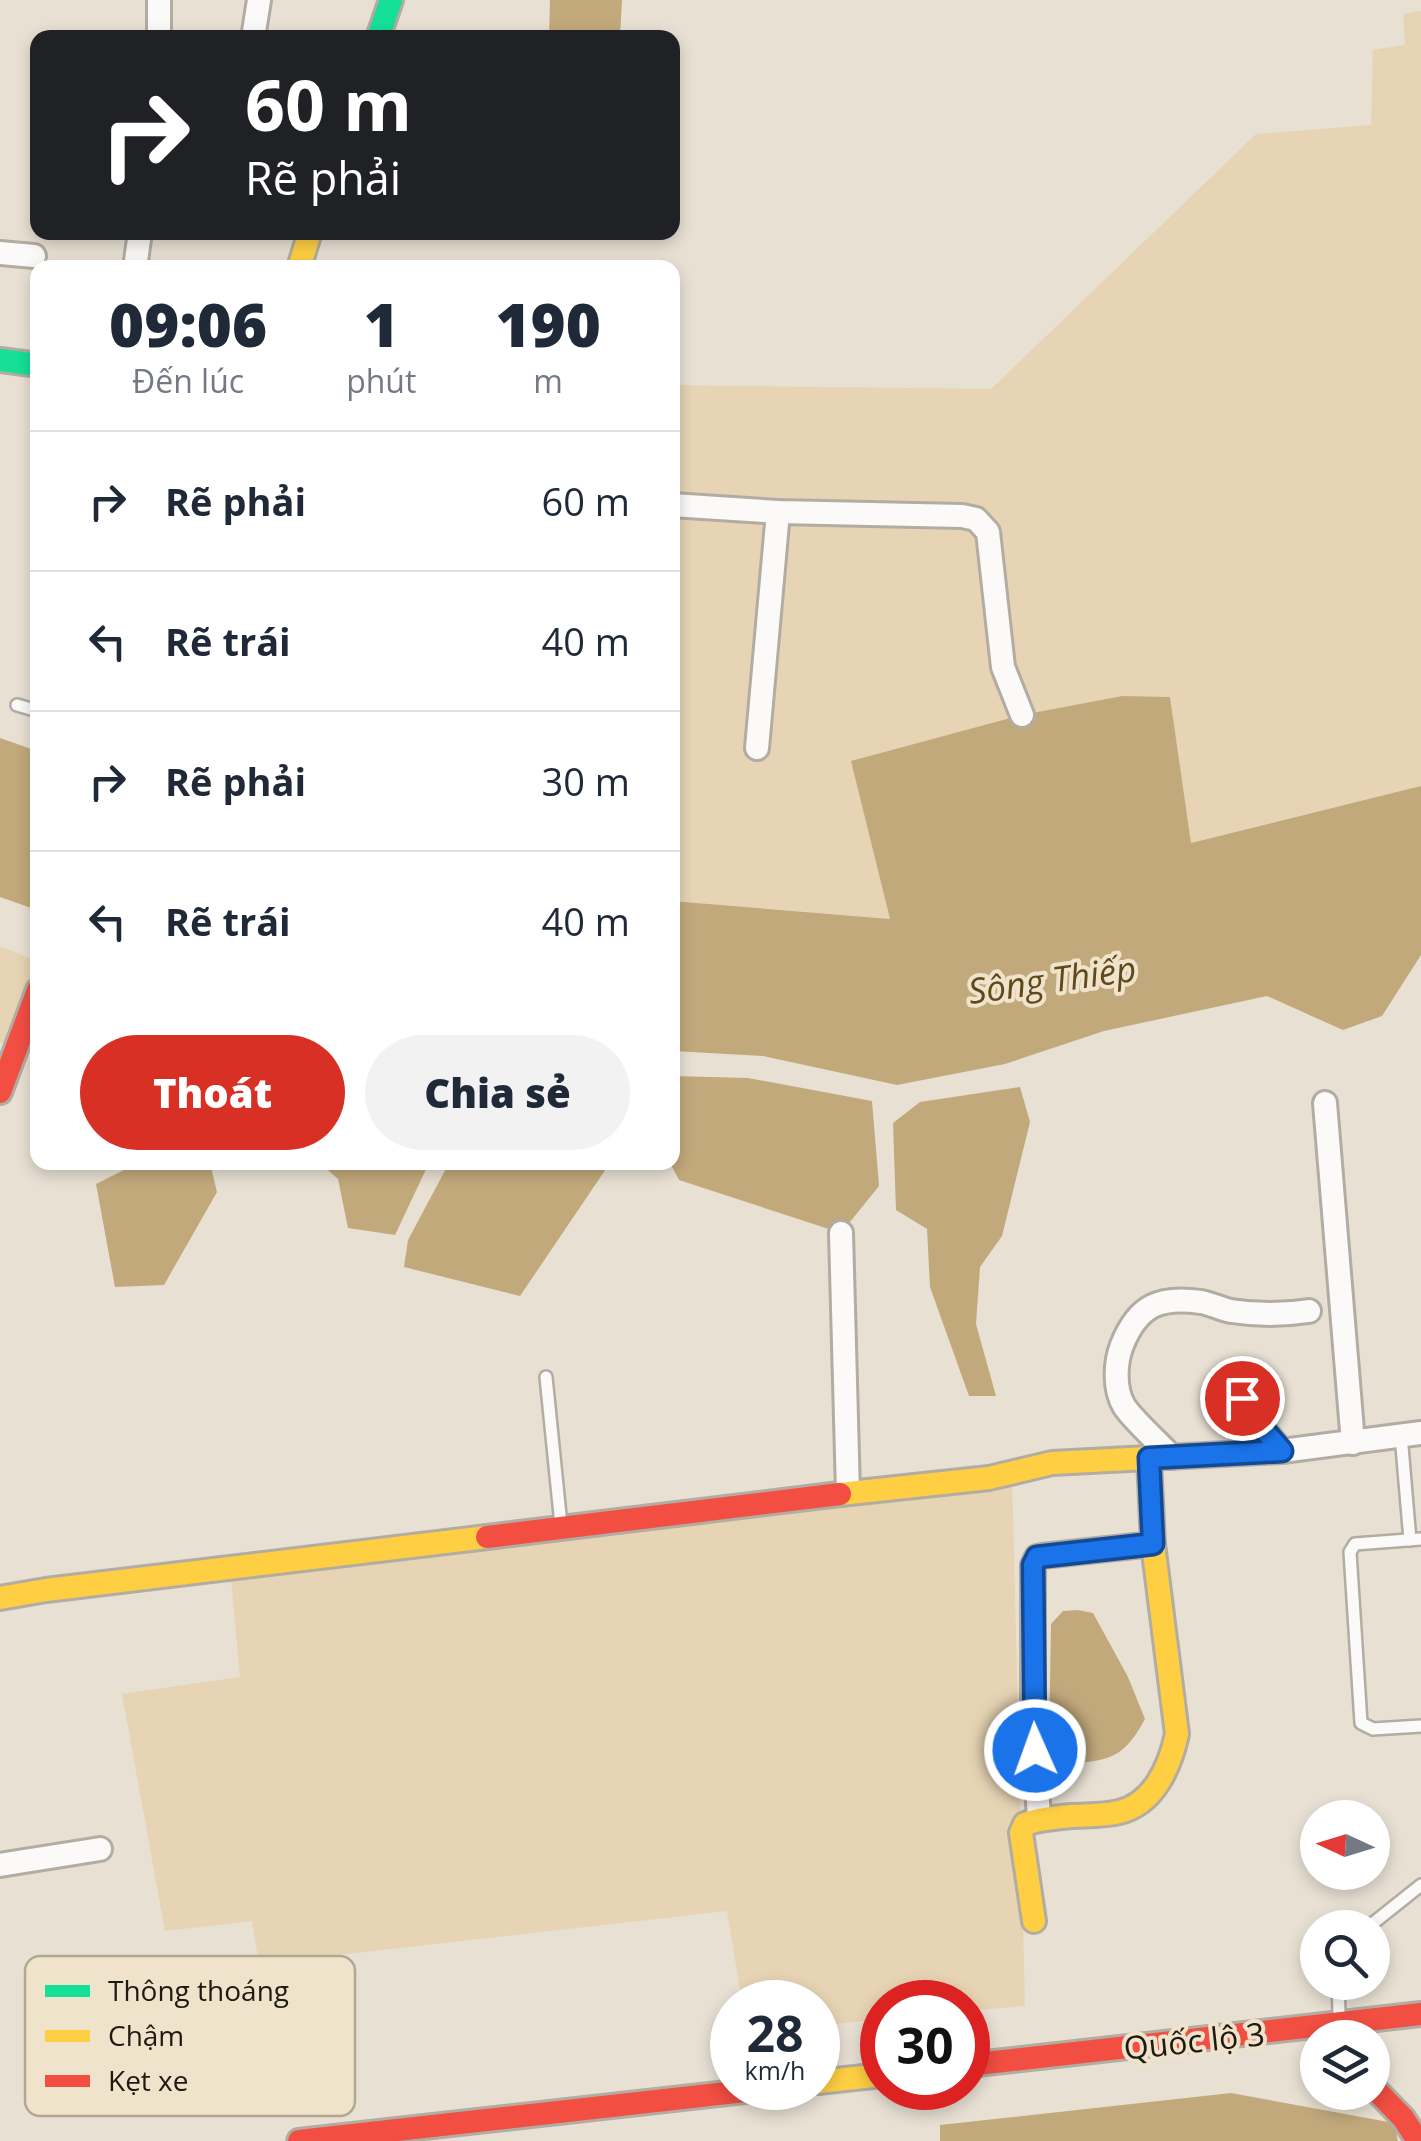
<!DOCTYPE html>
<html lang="vi">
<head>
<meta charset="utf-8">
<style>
  body { margin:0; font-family:"Open Sans",sans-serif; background:#f2f2f3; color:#1f2937; height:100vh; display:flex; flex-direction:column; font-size:38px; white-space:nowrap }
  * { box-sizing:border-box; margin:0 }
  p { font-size:32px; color:#747a83 }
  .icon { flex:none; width:55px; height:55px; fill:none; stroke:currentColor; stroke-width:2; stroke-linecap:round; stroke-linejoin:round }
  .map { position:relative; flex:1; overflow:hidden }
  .side { position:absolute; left:30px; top:260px; width:650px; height:910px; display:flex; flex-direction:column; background:#fff; border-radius:20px; box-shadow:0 5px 15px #0003 }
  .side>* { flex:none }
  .banner { position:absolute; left:30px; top:30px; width:650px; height:210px; border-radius:20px; box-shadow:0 5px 15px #0003; background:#202124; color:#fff; overflow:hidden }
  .needle { width:65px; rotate:274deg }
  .fabs { position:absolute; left:1300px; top:1800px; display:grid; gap:20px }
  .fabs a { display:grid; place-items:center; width:90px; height:90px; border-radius:50%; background:#fff; box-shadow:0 5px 15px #0003; font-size:50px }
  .speed { position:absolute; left:710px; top:1980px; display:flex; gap:20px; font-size:50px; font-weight:700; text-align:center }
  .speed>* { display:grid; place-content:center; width:130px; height:130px; border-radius:50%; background:#fff; box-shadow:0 5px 15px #0003; line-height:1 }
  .speed small { font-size:25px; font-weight:400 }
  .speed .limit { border:15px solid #d22; background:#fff; color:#111 }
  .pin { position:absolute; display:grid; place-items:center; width:85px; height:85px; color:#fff; margin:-42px; border:5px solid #fff; border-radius:50%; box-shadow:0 2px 10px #0007 }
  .me { position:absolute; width:110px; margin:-55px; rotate:358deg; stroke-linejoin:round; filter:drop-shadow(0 0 8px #0008) }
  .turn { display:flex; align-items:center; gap:35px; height:210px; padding:0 50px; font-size:45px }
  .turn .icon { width:130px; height:130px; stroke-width:2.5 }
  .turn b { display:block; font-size:70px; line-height:85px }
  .eta { display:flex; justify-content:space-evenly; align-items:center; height:170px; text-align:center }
  .eta b { font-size:60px; font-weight:800; line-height:70px }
  .button { display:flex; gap:20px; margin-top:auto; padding:20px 50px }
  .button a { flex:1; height:115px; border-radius:60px; background:#d93025; color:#fff; font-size:40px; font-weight:800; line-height:115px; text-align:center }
  .button a+a { background:#f2f2f3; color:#1f2937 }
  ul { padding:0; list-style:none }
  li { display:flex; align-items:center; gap:30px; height:140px; padding:0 50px; border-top:2px solid #e0e1e3 }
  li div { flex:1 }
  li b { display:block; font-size:38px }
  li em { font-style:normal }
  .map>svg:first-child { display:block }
  .green { fill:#e6d4b4 }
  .water { fill:#c2a97c }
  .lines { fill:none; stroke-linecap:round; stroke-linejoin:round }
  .lane-casing { stroke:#b2aca2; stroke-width:16 }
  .street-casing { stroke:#b2aca2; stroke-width:28 }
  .fast-casing { stroke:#b2aca2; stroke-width:28 }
  .slow-casing { stroke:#b2aca2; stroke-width:28 }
  .jam-casing { stroke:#b2aca2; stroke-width:28 }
  .lane { stroke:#fcfaf8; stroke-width:11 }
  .street { stroke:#fcfaf8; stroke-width:22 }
  .fast { stroke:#16e098; stroke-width:22 }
  .slow { stroke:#ffcf43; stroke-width:22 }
  .jam { stroke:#f24e42; stroke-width:22 }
  .route-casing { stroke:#114b97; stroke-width:25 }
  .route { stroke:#1a73e8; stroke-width:18 }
  .labels { text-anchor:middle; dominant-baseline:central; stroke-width:8; stroke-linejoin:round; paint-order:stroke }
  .street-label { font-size:32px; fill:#1f1a11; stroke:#f0e3cb }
  .water-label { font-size:35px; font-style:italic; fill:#5f491a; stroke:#f0e3cb }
  .key { fill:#f0e3cb; stroke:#b1a793; stroke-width:2.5 }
  .key-label { font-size:28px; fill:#1f1a11 }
</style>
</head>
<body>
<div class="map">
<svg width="1421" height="2141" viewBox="0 0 1421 2141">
  <rect width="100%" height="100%" fill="#e8e0d3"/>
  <!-- green -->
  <g class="green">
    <path d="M1421,11V787L1191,843L1170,697L1122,696L1022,715L891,919L673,901L672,385L991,389L1256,134L1371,125L1373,50L1405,45L1403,14Z"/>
    <path d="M0,946L37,961V990L17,1047L0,1043Z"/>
    <path d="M1012,1473L1025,2006L968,2011V2002H882V2019L818,2026V2002H742L727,1911L259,1964L252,1921L165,1931L122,1694L240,1677L230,1568Z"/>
  </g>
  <!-- water -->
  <g class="water">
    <path d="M550,0H622L620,37H549Z"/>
    <path d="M1122,696L1170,697L1191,843L1421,786V955L1382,1016L1343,1030L1267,996L1104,1031L1005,1064L897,1085L763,1056L673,1051L672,901L890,919L851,761L1022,715Z"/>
    <path d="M0,738L37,751V910L0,897Z"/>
    <path d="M673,1076L748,1078L872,1101L879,1186L841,1233L679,1180L670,1163L672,1162Z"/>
    <path d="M1020,1087L1030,1122L1002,1236L980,1267L976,1324L996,1396H969L930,1287L927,1229L896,1210L893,1123L920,1102Z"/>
    <path d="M140,1162L210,1163L217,1192L164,1285L115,1287L96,1184Z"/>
    <path d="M320,1163H429L395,1235L348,1228L338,1179Z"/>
    <path d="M449,1163V1162L610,1163L520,1296L404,1267L408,1240Z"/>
    <path d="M1078,1610L1093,1613L1128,1677L1145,1719C1126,1754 1113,1761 1073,1763L1049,1743L1051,1624L1063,1611Z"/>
    <path d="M1231,2093L1394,2123L1398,2141H940V2125Z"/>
  </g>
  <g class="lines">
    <!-- lane casing -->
    <g class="lane-casing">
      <g id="lane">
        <path d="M17,705L38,711"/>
        <path d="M546,1377L561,1525"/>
        <path d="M1401,1435L1410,1540"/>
        <path d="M1421,1539L1355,1544L1350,1552L1361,1723L1373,1729L1421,1726"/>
        <path d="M1367,1928L1421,1885"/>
        <path d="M1338,1982L1339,2014"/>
      </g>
    </g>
    <!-- street casing -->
    <g class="street-casing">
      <g id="street">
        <path d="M159,38V0"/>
        <path d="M253,38L259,0"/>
        <path d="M0,253L34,256"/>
        <path d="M135,268L140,232"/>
        <path d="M672,505L778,512L962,516L976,519L988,532L1003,667L1022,715"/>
        <path d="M757,748L778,512"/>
        <path d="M1325,1103L1353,1443"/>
        <path d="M841,1233L848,1493"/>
        <path d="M1240,1374L1242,1398L1257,1422L1282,1451L1421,1433"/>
        <path d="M1172,1457C1160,1444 1132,1419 1124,1406C1114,1389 1115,1363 1122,1345C1138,1305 1160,1296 1201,1302C1212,1304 1221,1309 1231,1311C1257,1315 1283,1315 1309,1311"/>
        <path d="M1039,1819L1033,1715V1565L1037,1557L1042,1556L1153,1544"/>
        <path d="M0,1865L100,1849"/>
      </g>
    </g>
    <!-- fast casing -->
    <g class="fast-casing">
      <g id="fast">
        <path d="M378,38L391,0"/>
        <path d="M0,360L38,365"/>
      </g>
    </g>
    <!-- slow casing -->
    <g class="slow-casing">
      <g id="slow">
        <path d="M299,268L310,232"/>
        <path d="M840,1494L989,1478L1052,1463L1282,1451"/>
        <path d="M0,1598L46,1590L487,1537"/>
        <path d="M1034,1921L1021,1833L1025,1824C1040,1818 1055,1818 1071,1816C1087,1815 1104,1816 1119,1812C1154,1804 1170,1766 1177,1734L1153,1544L1149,1458"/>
        <path d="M818,2082L882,2075"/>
      </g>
    </g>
    <!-- jam casing -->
    <g class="jam-casing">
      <g id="jam">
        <path d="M0,1092L38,990"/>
        <path d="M487,1537L840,1494"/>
        <path d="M968,2065L1421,2014"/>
        <path d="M1372,2086L1403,2118L1418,2141"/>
        <path d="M299,2141L772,2088"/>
      </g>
    </g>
    <!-- lane -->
    <use href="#lane" class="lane"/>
    <!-- street -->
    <use href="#street" class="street"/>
    <!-- fast -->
    <use href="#fast" class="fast"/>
    <!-- slow -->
    <use href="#slow" class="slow"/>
    <!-- jam -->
    <use href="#jam" class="jam"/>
  </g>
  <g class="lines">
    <!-- route casing -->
    <g class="route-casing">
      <path id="route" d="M1035,1750L1033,1565L1037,1557L1153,1544L1149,1458L1282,1451L1257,1422L1242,1398"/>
    </g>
    <!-- route -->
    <use href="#route" class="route"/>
  </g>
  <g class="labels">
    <!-- street labels -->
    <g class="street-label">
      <text transform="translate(1194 2040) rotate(-6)">Quốc lộ 3</text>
    </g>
    <!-- water labels -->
    <g class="water-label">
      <text transform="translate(1052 979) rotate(-8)">Sông Thiếp</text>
    </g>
  </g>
  <!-- legend -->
  <rect x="25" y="1956" width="330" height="160" rx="15" class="key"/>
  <rect x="45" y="1985" width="45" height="12" fill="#16e098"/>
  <rect x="45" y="2030" width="45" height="12" fill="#ffcf43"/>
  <rect x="45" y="2075" width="45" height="12" fill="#f24e42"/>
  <g class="key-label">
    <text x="108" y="2001">Thông thoáng</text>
    <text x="108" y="2046">Chậm</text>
    <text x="108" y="2091">Kẹt xe</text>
  </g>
</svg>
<div class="fabs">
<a><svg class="needle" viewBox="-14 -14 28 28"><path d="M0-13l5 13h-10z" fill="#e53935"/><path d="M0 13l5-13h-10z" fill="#747a83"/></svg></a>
<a><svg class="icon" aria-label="search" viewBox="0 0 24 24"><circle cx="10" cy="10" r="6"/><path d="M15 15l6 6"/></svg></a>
<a><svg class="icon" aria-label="layers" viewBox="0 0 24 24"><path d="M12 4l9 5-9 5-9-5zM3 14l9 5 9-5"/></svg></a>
</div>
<div class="speed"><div>28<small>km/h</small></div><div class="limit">30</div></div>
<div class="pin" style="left:1242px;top:1398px;background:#d93025"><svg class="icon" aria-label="arrive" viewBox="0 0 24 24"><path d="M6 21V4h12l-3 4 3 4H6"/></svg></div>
<svg class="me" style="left:1035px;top:1750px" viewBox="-20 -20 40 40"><circle r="17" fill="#1a73e8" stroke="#fff" stroke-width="3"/><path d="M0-11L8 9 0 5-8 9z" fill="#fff"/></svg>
<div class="banner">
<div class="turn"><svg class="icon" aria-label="right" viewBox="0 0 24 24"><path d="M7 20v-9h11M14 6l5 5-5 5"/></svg><div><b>60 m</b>Rẽ phải</div></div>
</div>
<section class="side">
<div class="eta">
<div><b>09:06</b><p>Đến lúc</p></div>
<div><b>1</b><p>phút</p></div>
<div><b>190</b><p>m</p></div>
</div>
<ul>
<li><svg class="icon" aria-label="right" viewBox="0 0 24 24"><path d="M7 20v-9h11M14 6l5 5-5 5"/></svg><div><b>Rẽ phải</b></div><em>60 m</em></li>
<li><svg class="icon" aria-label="left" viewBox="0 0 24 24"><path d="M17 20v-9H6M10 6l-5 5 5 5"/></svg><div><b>Rẽ trái</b></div><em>40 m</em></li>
<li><svg class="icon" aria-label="right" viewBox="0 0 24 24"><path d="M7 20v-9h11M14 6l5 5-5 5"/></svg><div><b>Rẽ phải</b></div><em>30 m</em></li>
<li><svg class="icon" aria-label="left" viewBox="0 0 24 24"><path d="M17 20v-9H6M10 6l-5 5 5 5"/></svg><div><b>Rẽ trái</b></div><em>40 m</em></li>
</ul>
<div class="button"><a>Thoát</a><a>Chia sẻ</a></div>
</section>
</div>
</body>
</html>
